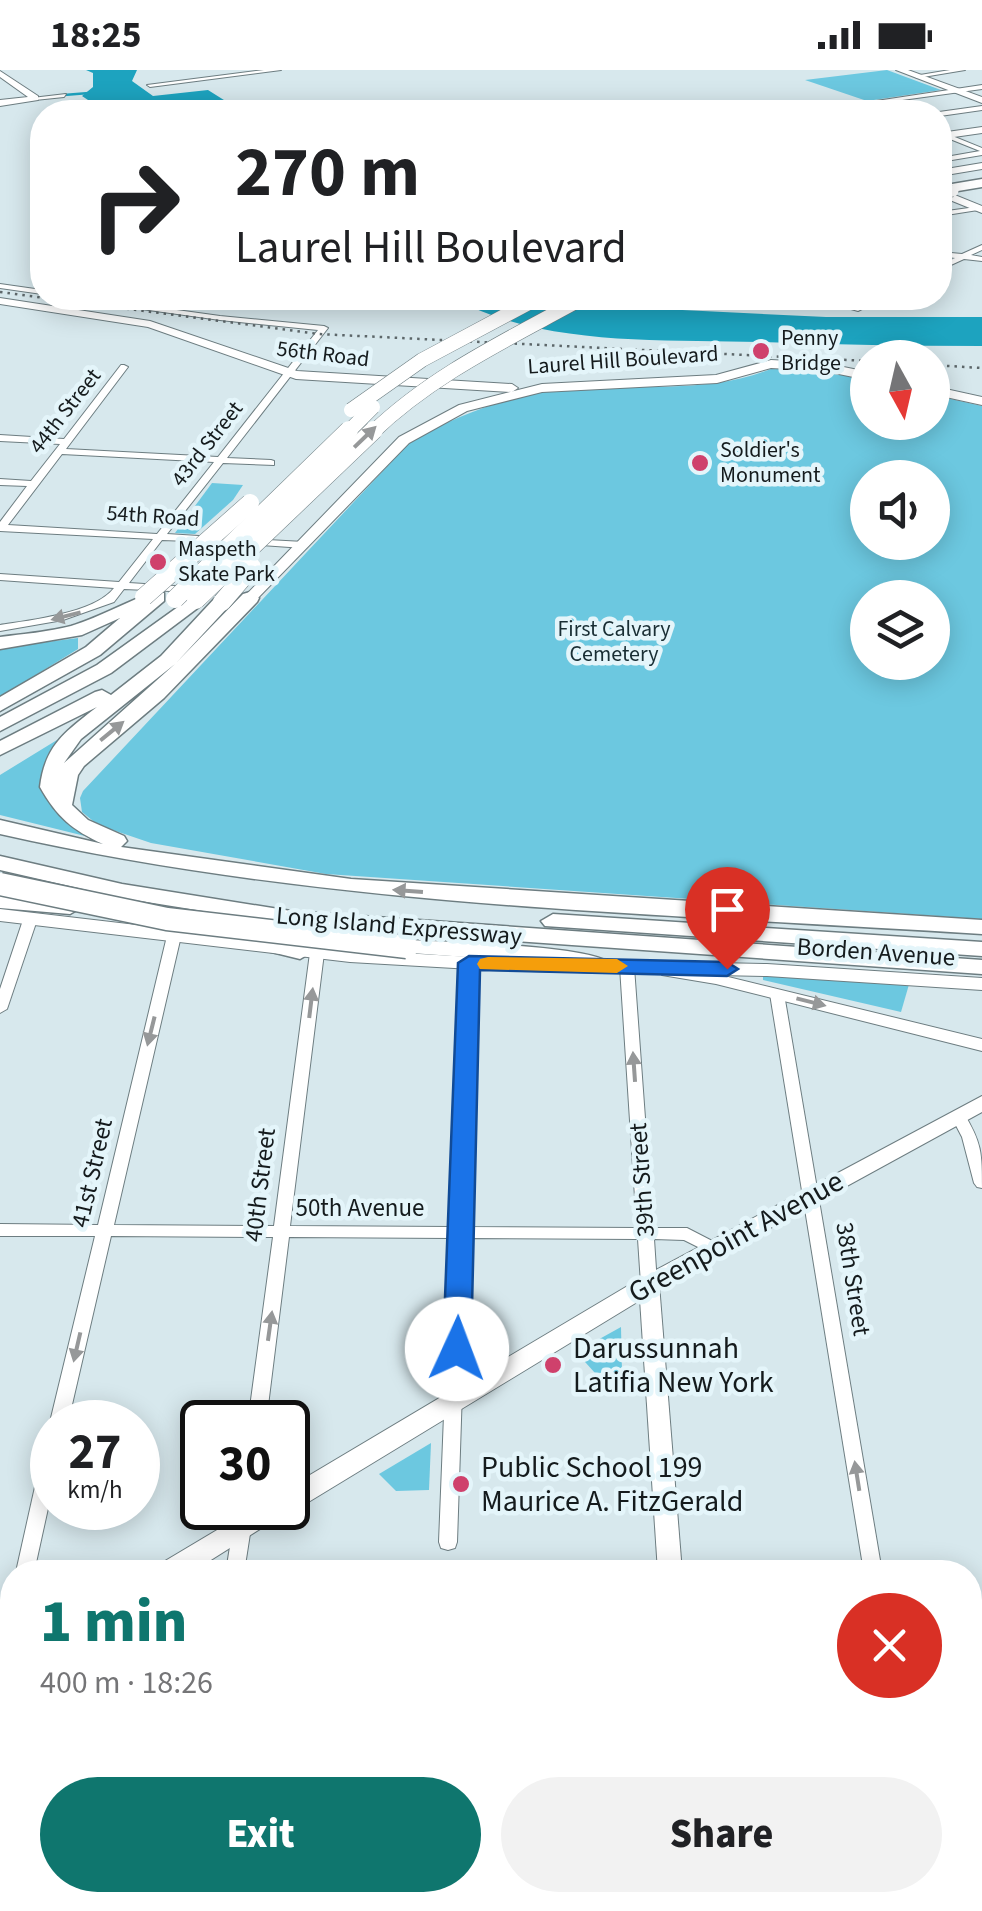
<!DOCTYPE html>
<html lang="en">
<head>
<meta charset="utf-8">
<style>
  body { margin:0; font-family:"Source Sans 3",sans-serif; background:#f2f2f2; color:#202124; height:100vh; display:flex; flex-direction:column; font-size:38px; white-space:nowrap }
  * { box-sizing:border-box; margin:0 }
  p { font-size:32px; color:#757577 }
  .icon { flex:none; width:55px; height:55px; fill:none; stroke:currentColor; stroke-width:2; stroke-linecap:round; stroke-linejoin:round }
  .map { position:relative; flex:1; overflow:hidden }
  .details { position:absolute; left:0px; top:1490px; width:982px; height:352px; display:flex; flex-direction:column; background:#fff; border-radius:40px 40px 0 0; box-shadow:0 5px 25px #0003 }
  .details>* { flex:none }
  .hud { position:absolute; left:30px; top:30px; width:922px; height:210px; border-radius:40px; box-shadow:0 5px 25px #0003; background:#fff; color:#202124; overflow:hidden }
  .needle { width:65px; rotate:172deg }
  .tools { position:absolute; left:850px; top:270px; display:grid; gap:20px }
  .tools a { display:grid; place-items:center; width:100px; height:100px; border-radius:50%; background:#fff; box-shadow:0 5px 25px #0003; font-size:50px }
  .speed { position:absolute; left:30px; top:1330px; display:flex; gap:20px; font-size:50px; font-weight:700; text-align:center }
  .speed>* { display:grid; place-content:center; width:130px; height:130px; border-radius:50%; background:#fff; box-shadow:0 5px 25px #0003; line-height:1 }
  .speed small { font-size:25px; font-weight:400 }
  .speed .limit { border:5px solid #111; border-radius:15px; background:#fff; color:#111 }
  .pin { position:absolute; display:grid; place-items:center; width:85px; height:85px; color:#fff; margin:-102px -42px; border-radius:50% 50% 50% 0; rotate:-45deg; box-shadow:0 0 10px #0007 }
  .pin .icon { rotate:45deg }
  .me { position:absolute; width:110px; margin:-55px; rotate:2deg; stroke-linejoin:round; filter:drop-shadow(0 0 8px #0008) }
  .turn { display:flex; align-items:center; gap:35px; height:210px; padding:0 40px; font-size:45px }
  .turn .icon { width:130px; height:130px; stroke-width:2.5 }
  .turn b { display:block; font-size:70px; line-height:85px }
  .round { display:grid; place-items:center; flex:none; width:105px; height:105px; border-radius:52px; background:#f2f2f2 }
  .summary { display:flex; align-items:center; justify-content:space-between; height:170px; padding:0 40px }
  h1 { font-size:60px; font-weight:800; line-height:75px; color:#0f766e }
  .action { display:flex; gap:20px; margin-top:auto; padding:20px 40px }
  .action a { flex:1; height:115px; border-radius:60px; background:#0f766e; color:#fff; font-size:40px; font-weight:800; line-height:115px; text-align:center }
  .action a+a { background:#f2f2f2; color:#202124 }
  .status { display:flex; justify-content:space-between; align-items:center; height:70px; padding:0 50px; background:#fff; direction:ltr }
  .status svg { height:28px; fill:currentColor }
  .map>svg:first-child { display:block }
  .green { fill:#6cc8e0; fill-rule:evenodd }
  .water { fill:#1da3bf }
  .lines { fill:none; stroke-linecap:round; stroke-linejoin:round }
  .stream { stroke:#1da3bf; stroke-width:2.5 }
  .minor-casing { stroke:#6d7d81; stroke-width:2 }
  .tertiary-casing { stroke:#6d7d81; stroke-width:2 }
  .secondary-casing { stroke:#6d7d81; stroke-width:2 }
  .primary-casing { stroke:#6d7d81; stroke-width:2 }
  .motorway-casing { stroke:#6d7d81; stroke-width:3 }
  .minor { fill:#fff; fill-rule:evenodd }
  .tertiary { fill:#fff; fill-rule:evenodd }
  .secondary { fill:#fff; fill-rule:evenodd }
  .primary { fill:#fff; fill-rule:evenodd }
  .motorway { fill:#fff; fill-rule:evenodd }
  .rail { stroke:#5d676a; stroke-width:2.5; stroke-dasharray:2.5 5; stroke-linecap:butt }
  .motorway-bridge-far3-casing { stroke:#6d7d81; stroke-width:12; stroke-linecap:butt }
  .motorway-bridge-far2-casing { stroke:#6d7d81; stroke-width:15; stroke-linecap:butt }
  .motorway-bridge-far1-casing { stroke:#6d7d81; stroke-width:19; stroke-linecap:butt }
  .motorway-bridge-casing { stroke:#6d7d81; stroke-width:25; stroke-linecap:butt }
  .motorway-bridge-far3 { stroke:#fff; stroke-width:11 }
  .motorway-bridge-far2 { stroke:#fff; stroke-width:14 }
  .motorway-bridge-far1 { stroke:#fff; stroke-width:18 }
  .motorway-bridge { stroke:#fff; stroke-width:22 }
  .oneway { fill:#969899 }
  .route { fill:#1a73e8; stroke:#114b97; stroke-width:2.5 }
  .slow { fill:#f59e0b }
  .poi-dot { fill:#cf416c; stroke:#e4f5fa; stroke-width:4 }
  .labels { text-anchor:middle; dominant-baseline:central; stroke-width:9; stroke-linejoin:round; paint-order:stroke }
  .far-poi-label { font-size:22px; fill:#151b1d; stroke:#e4f5fa; text-anchor:start }
  .far-street-label { font-size:22px; fill:#151b1d; stroke:#e4f5fa }
  .far-park-label { font-size:22px; fill:#192e34; stroke:#e4f5fa }
  .street-label { font-size:25px; fill:#151b1d; stroke:#e4f5fa }
  .near-street-label { font-size:30px; fill:#151b1d; stroke:#e4f5fa }
  .near-poi-label { font-size:30px; fill:#151b1d; stroke:#e4f5fa; text-anchor:start }
</style>
</head>
<body>
<div class="status"><b>18:25</b><svg viewBox="0 0 49 12"><path d="M0 12V9h3v3zM5 12V6h3v6zM10 12V3h3v9zM15 12V0h3v12zM26 1h20v11H26zM47 4h2v5h-2z"/></svg></div>
<div class="map">
<svg width="982" height="1841" viewBox="0 0 982 1841">
  <rect width="100%" height="100%" fill="#d7e8ed"/>
  <!-- green -->
  <g class="green">
    <path d="M887,0L941,20L867,31L805,10Z"/>
    <path d="M773,298L822,300L867,310L868,352H932L933,325L982,336V849L326,804L151,773L98,755L82,742L80,728L83,721L410,372C463,342 515,323 576,318C641,314 711,324 773,298ZM868,408H932V472H868ZM868,528H932V592H868Z"/>
    <path d="M212,413L243,415L233,430L195,464L175,463Z"/>
    <path d="M78,568V579L0,627V578Z"/>
    <path d="M70,662L49,728L70,754L97,769L0,745V705Z"/>
    <path d="M763,905L910,911L901,942L763,910Z"/>
    <path d="M621,1257L622,1302L595,1303L576,1282Z"/>
    <path d="M431,1373L429,1420L396,1421L379,1404Z"/>
  </g>
  <!-- water -->
  <g class="water">
    <path d="M86,0H137L132,11L153,26L208,20L243,42H106L82,26L93,17V3Z"/>
    <path d="M453,228H583L662,239L826,247H982V276C908,276 834,275 760,272C659,269 544,277 453,228Z"/>
  </g>
  <g class="lines">
    <!-- stream -->
    <path class="stream" d="M64,25L89,23"/>
    <!-- minor casing -->
    <g class="minor-casing">
      <g id="minor">
        <path d="M264,0H281L150,17L147,15Z"/>
        <path d="M950,0H965L917,8L914,6Z"/>
        <path d="M982,15V19L866,35L863,33Z"/>
        <path d="M66,24L64,27L35,30L32,28Z"/>
        <path d="M982,36V40L940,46L939,42Z"/>
        <path d="M940,61L982,78V85L940,92V88L980,81L940,65Z"/>
        <path d="M976,137L978,140L940,146V142Z"/>
        <path d="M982,175V180L971,185L982,187V191L964,189L940,200V195L955,188L940,186V182L962,184Z"/>
        <path d="M0,214L42,220V224L0,218Z"/>
        <path d="M74,228H90L220,246L324,256L328,258L227,388L271,390L274,391V395L223,393L167,464L214,467L217,468V472L162,470L129,513L190,517L195,520L194,522L124,519L114,532L63,550L0,561V555C31,550 95,543 114,518L0,510V504L119,512L153,469L0,461V452L27,416L0,415V409L31,411L60,374L0,371V365L64,369L121,295H124L128,297L66,379L218,387L318,260L220,250L77,230ZM62,384L214,392L157,464L8,455Z"/>
        <path d="M874,228H883L858,241L851,239Z"/>
        <path d="M250,469L304,472L309,475L304,478L247,474L245,472Z"/>
        <path d="M31,843L38,847L7,939L0,943V919L24,847Z"/>
        <path d="M174,862L181,866L114,1155L274,1156L310,883L317,879L324,883L290,1156L451,1157L462,893L469,889L476,893L467,1157L637,1158L620,897L627,893L634,897L653,1158H687L720,1175L722,1179L720,1183L714,1185L684,1170L654,1169L657,1214L655,1218L649,1220L643,1218L641,1214L638,1169L467,1168L457,1472L455,1478L448,1480L441,1478L439,1472L451,1168L289,1167L266,1352H248L273,1167L111,1166L68,1352H52V1356L50,1352L95,1166H0V1154L98,1155L167,866Z"/>
        <path d="M777,920L784,924L882,1502H864L770,924Z"/>
        <path d="M958,1041L963,1042C982,1073 982,1083 982,1118L977,1117L974,1113L962,1067L951,1046Z"/>
        <path d="M52,1374V1420L34,1502H16L43,1381L46,1376Z"/>
        <path d="M236,1438H254L244,1502H226Z"/>
        <path d="M12,1537C13,1550 15,1564 0,1569C0,1556 0,1542 12,1537Z"/>
        <rect x="970" y="1568" width="12" height="18"/>
        <path d="M183,1830H205L204,1841H182Z"/>
        <rect x="428" y="1830" width="22" height="11"/>
        <path d="M918,1830H940L942,1841H920Z"/>
      </g>
    </g>
    <!-- tertiary casing -->
    <g class="tertiary-casing">
      <g id="tertiary">
        <path d="M668,896L716,904L982,969V981L716,914L662,905L659,901Z"/>
        <path d="M649,1206L656,1209L659,1214L682,1502H658L639,1214L642,1209Z"/>
        <path d="M679,1830H707L708,1841H680Z"/>
      </g>
    </g>
    <!-- secondary casing -->
    <g class="secondary-casing">
      <g id="secondary">
        <path d="M896,0H908L982,27V33Z"/>
        <path d="M0,1L38,26V30L0,36V30L28,27L0,7Z"/>
        <path d="M982,57V63L940,69V63Z"/>
        <path d="M982,93V99L940,106V100Z"/>
        <path d="M940,119L982,136V143L940,126Z"/>
        <path d="M0,228L150,251L297,301L512,314L518,318L512,322L296,309L148,257L0,234Z"/>
        <path d="M771,290L824,293L868,302V310L824,301L771,298L717,313L542,322L467,341L409,373L255,531H245L243,528L399,367L459,335L542,314L716,305Z"/>
        <path d="M932,316L982,327V335L932,324Z"/>
        <path d="M0,839L350,880L489,888L767,894L982,908V920L767,906L489,900L350,892L0,851Z"/>
      </g>
    </g>
    <!-- primary casing -->
    <g class="primary-casing">
      <g id="primary">
        <path d="M982,1026V1042L657,1220L297,1439L287,1442L192,1502H156L160,1494L254,1438H288V1418L641,1208Z"/>
        <path d="M12,1584V1613L0,1618V1589Z"/>
      </g>
    </g>
    <!-- motorway casing -->
    <g class="motorway-casing">
      <g id="motorway">
        <path d="M982,109V117L940,124V116Z"/>
        <path d="M157,521L164,523V531L100,585L0,641V627L86,577L120,548L82,565L0,579V567C23,564 48,562 71,556C101,547 129,530 157,521Z"/>
        <path d="M250,522L259,528L257,532L164,628L84,696L78,705L72,735L88,750L124,766L127,771L121,777L351,809L982,850V864C654,843 322,837 0,764V750L103,774C72,760 57,747 40,717C45,675 65,662 97,637L0,685V671L95,622L102,620L111,625L161,586L215,528H229V536L176,593L243,524ZM175,594L64,693L81,669Z"/>
        <path d="M196,524L205,530L203,534L111,603L0,661V647L97,595Z"/>
        <path d="M0,786L122,814L291,841L982,890V904L291,855L122,828L0,800Z"/>
        <path d="M0,824L70,830L82,837L70,844L0,838Z"/>
        <path d="M553,844L982,872V886L545,856L541,851Z"/>
        <path d="M232,858L309,877L312,882L300,889L223,870L220,865L223,860Z"/>
        <path d="M407,870C442,872 595,875 613,895L601,902L548,893L398,882L395,877L398,872Z"/>
      </g>
    </g>
    <!-- minor -->
    <use href="#minor" class="minor"/>
    <!-- tertiary -->
    <use href="#tertiary" class="tertiary"/>
    <!-- secondary -->
    <use href="#secondary" class="secondary"/>
    <!-- primary -->
    <use href="#primary" class="primary"/>
    <!-- motorway -->
    <use href="#motorway" class="motorway"/>
    <!-- rail -->
    <g class="rail">
      <path d="M0,222L319,264L868,291"/>
      <path d="M932,295L982,298"/>
    </g>
    <!-- motorway-bridge-far3 casing -->
    <g class="motorway-bridge-far3-casing">
      <path id="motorway-bridge-far3" d="M940,123L953,121"/>
    </g>
    <!-- motorway-bridge-far2 casing -->
    <g class="motorway-bridge-far2-casing">
      <g id="motorway-bridge-far2">
        <path d="M351,340L422,290L538,228"/>
        <path d="M347,363L373,337"/>
        <path d="M372,363C433,304 509,269 583,228"/>
      </g>
    </g>
    <!-- motorway-bridge-far1 casing -->
    <g class="motorway-bridge-far1-casing">
      <g id="motorway-bridge-far1">
        <path d="M144,527L250,433"/>
        <path d="M175,529L349,360"/>
        <path d="M196,530L374,360"/>
        <path d="M222,532L252,497"/>
      </g>
    </g>
    <!-- motorway-bridge casing -->
    <g class="motorway-bridge-casing">
      <path id="motorway-bridge" d="M0,814L167,849L407,877"/>
    </g>
    <!-- motorway-bridge-far3 -->
    <use href="#motorway-bridge-far3" class="motorway-bridge-far3"/>
    <!-- motorway-bridge-far2 -->
    <use href="#motorway-bridge-far2" class="motorway-bridge-far2"/>
    <!-- motorway-bridge-far1 -->
    <use href="#motorway-bridge-far1" class="motorway-bridge-far1"/>
    <!-- motorway-bridge -->
    <use href="#motorway-bridge" class="motorway-bridge"/>
  </g>
  <!-- one-way arrows -->
  <defs><path id="oneway-solid" d="M-6-.8H1V-3.2L6.5 0L1 3.2V.8H-6Z" transform="scale(2.5)"/></defs>
  <g class="oneway">
    <use href="#oneway-solid" transform="translate(365 367) rotate(-44)"/>
    <use href="#oneway-solid" transform="translate(66 546) rotate(166)"/>
    <use href="#oneway-solid" transform="translate(112 661) rotate(-39)"/>
    <use href="#oneway-solid" transform="translate(408 821) rotate(-176)"/>
    <use href="#oneway-solid" transform="translate(811 932) rotate(14)"/>
    <use href="#oneway-solid" transform="translate(311 933) rotate(-83)"/>
    <use href="#oneway-solid" transform="translate(151 961) rotate(104)"/>
    <use href="#oneway-solid" transform="translate(634 997) rotate(-94)"/>
    <use href="#oneway-solid" transform="translate(270 1256) rotate(-82)"/>
    <use href="#oneway-solid" transform="translate(77 1277) rotate(103)"/>
    <use href="#oneway-solid" transform="translate(857 1406) rotate(-99)"/>
  </g>
  <!-- route -->
  <path class="route" d="M469,886L727,892L738,899L727,906L480,900L471,1279L467,1287L457,1290L447,1287L443,1279L458,893Z"/>
  <!-- slow -->
  <path class="slow" d="M488,887L617,889L628,896L617,903L480,899L477,894L480,889Z"/>
  <!-- markers -->
  <g class="poi-dot">
    <circle cx="761" cy="281" r="10"/>
    <circle cx="700" cy="393" r="10"/>
    <circle cx="158" cy="492" r="10"/>
    <circle cx="553" cy="1295" r="10"/>
    <circle cx="461" cy="1414" r="10"/>
  </g>
  <g class="labels">
    <!-- far-poi labels -->
    <g class="far-poi-label">
      <text x="781" y="268">Penny<tspan x="781" dy="25">Bridge</tspan></text>
      <text x="720" y="380">Soldier's<tspan x="720" dy="25">Monument</tspan></text>
      <text x="178" y="479">Maspeth<tspan x="178" dy="25">Skate Park</tspan></text>
    </g>
    <!-- far-street labels -->
    <g class="far-street-label">
      <text transform="translate(323 284) rotate(7)">56th Road</text>
      <text transform="translate(623 290) rotate(-4)">Laurel Hill Boulevard</text>
      <text transform="translate(65 341) rotate(-52)">44th Street</text>
      <text transform="translate(207 374) rotate(-52)">43rd Street</text>
      <text transform="translate(153 446) rotate(4)">54th Road</text>
    </g>
    <!-- far-park labels -->
    <g class="far-park-label">
      <text x="614" y="559">First Calvary<tspan x="614" dy="25">Cemetery</tspan></text>
    </g>
    <!-- street labels -->
    <g class="street-label">
      <text transform="translate(399 856) rotate(5)">Long Island Expressway</text>
      <text transform="translate(876 882) rotate(4)">Borden Avenue</text>
      <text transform="translate(92 1103) rotate(-77)">41st Street</text>
      <text transform="translate(642 1110) rotate(-94)">39th Street</text>
      <text transform="translate(260 1115) rotate(-83)">40th Street</text>
      <text x="360" y="1138">50th Avenue</text>
      <text transform="translate(853 1209) rotate(81)">38th Street</text>
    </g>
    <!-- near-street labels -->
    <g class="near-street-label">
      <text transform="translate(736 1167) rotate(-29)">Greenpoint Avenue</text>
    </g>
    <!-- near-poi labels -->
    <g class="near-poi-label">
      <text x="573" y="1278">Darussunnah<tspan x="573" dy="34">Latifia New York</tspan></text>
      <text x="481" y="1397">Public School 199<tspan x="481" dy="34">Maurice A. FitzGerald</tspan></text>
    </g>
  </g>
</svg>
<div class="tools">
<a><svg class="needle" viewBox="-14 -14 28 28"><path d="M0-13l5 13h-10z" fill="#e53935"/><path d="M0 13l5-13h-10z" fill="#757577"/></svg></a>
<a><svg class="icon" aria-label="sound" viewBox="0 0 24 24"><path d="M4 9h4l5-4v14l-5-4H4zM17 9q2 3 0 6"/></svg></a>
<a><svg class="icon" aria-label="layers" viewBox="0 0 24 24"><path d="M12 4l9 5-9 5-9-5zM3 14l9 5 9-5"/></svg></a>
</div>
<div class="speed"><div>27<small>km/h</small></div><div class="limit">30</div></div>
<div class="pin" style="left:727px;top:899px;background:#d93025"><svg class="icon" aria-label="arrive" viewBox="0 0 24 24"><path d="M6 21V4h12l-3 4 3 4H6"/></svg></div>
<svg class="me" style="left:457px;top:1279px" viewBox="-20 -20 40 40"><circle r="19" fill="#fff"/><path d="M0-13L10 11 0 6-10 11z" fill="#1a73e8"/></svg>
<div class="hud">
<div class="turn"><svg class="icon" aria-label="right" viewBox="0 0 24 24"><path d="M7 20v-9h11M14 6l5 5-5 5"/></svg><div><b>270 m</b>Laurel Hill Boulevard</div></div>
</div>
<section class="details">
<div class="summary"><div><h1>1 min</h1><p>400 m · 18:26</p></div><a class="round" style="background:#d93025;color:#fff"><svg class="icon" aria-label="close" viewBox="0 0 24 24"><path d="M6 6l12 12M18 6L6 18"/></svg></a></div>
<div class="action"><a>Exit</a><a>Share</a></div>
</section>
</div>
</body>
</html>
